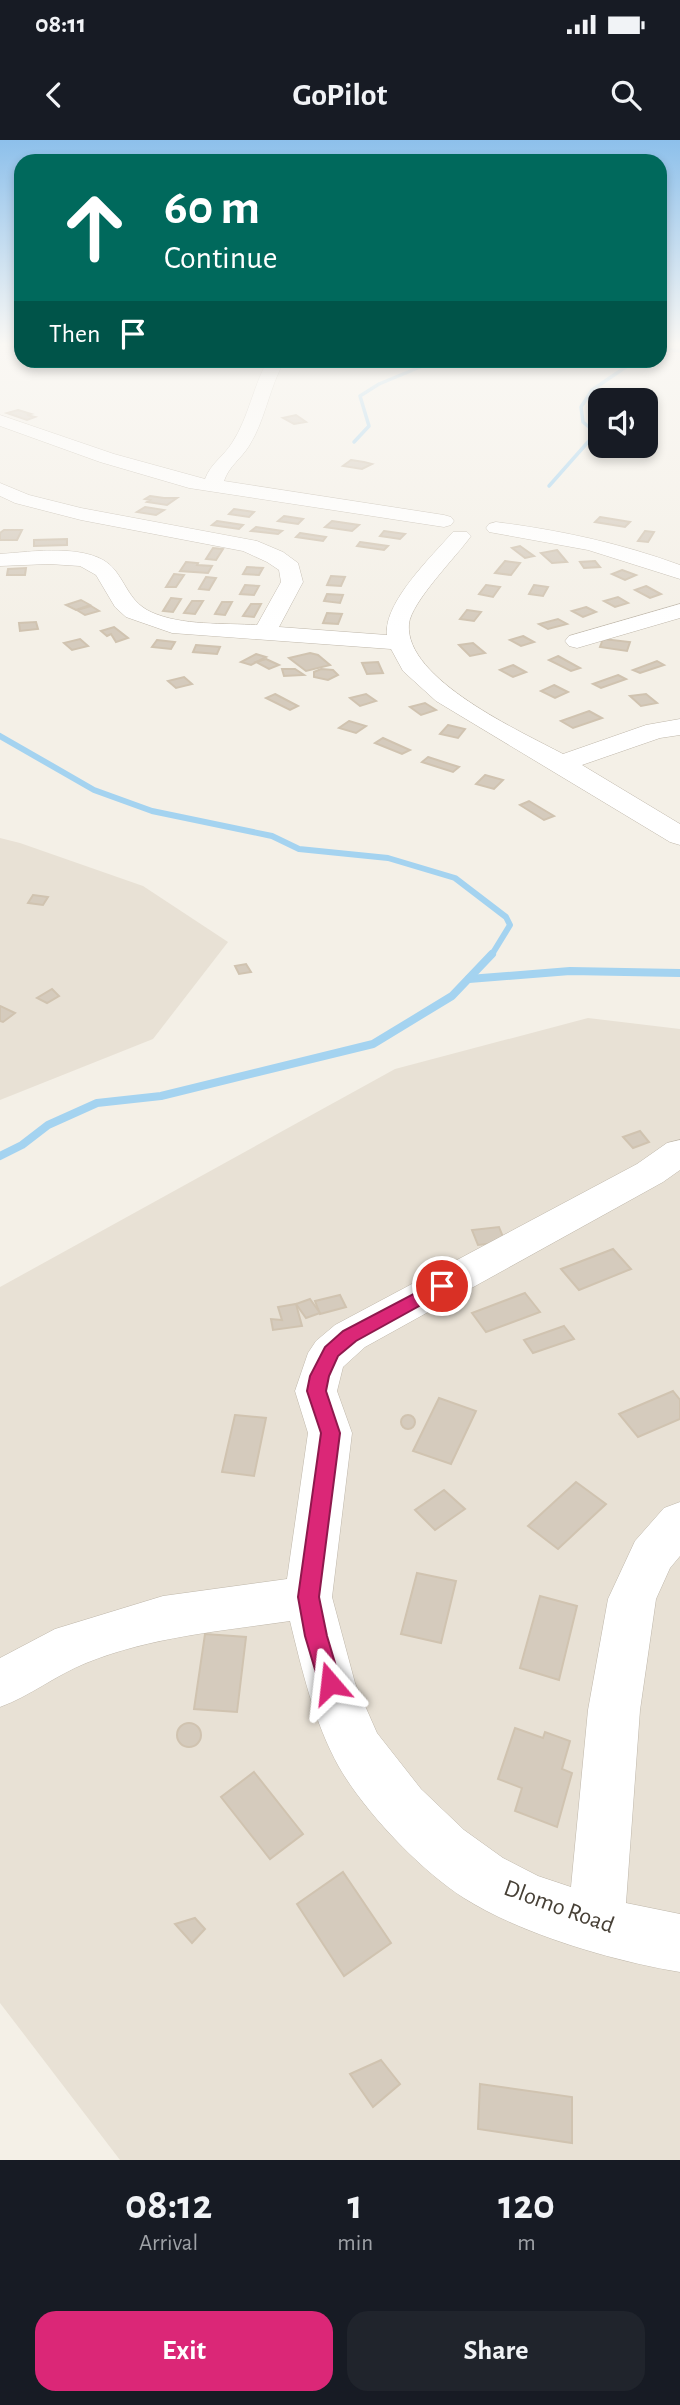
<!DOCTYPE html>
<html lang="en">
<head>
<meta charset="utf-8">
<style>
  body { margin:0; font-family:"Alegreya Sans",sans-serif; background:#20242c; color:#f1f3f6; height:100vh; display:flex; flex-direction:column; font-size:26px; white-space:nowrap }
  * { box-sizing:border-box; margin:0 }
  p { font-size:23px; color:#9ea1a6 }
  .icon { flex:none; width:38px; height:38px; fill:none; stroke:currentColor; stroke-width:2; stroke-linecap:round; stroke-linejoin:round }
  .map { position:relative; height:2020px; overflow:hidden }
  .sheet { display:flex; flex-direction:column; background:#171b24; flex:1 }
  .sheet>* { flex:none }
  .hud { position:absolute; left:14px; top:14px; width:653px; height:214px; border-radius:21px; box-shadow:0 4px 10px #0003; background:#00695c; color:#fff; overflow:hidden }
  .fabs { position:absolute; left:588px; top:248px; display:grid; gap:14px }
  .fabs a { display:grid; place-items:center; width:70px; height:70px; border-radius:14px; background:#171b24; box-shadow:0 4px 10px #0003; font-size:35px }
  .pin { position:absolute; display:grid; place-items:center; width:60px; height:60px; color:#fff; margin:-30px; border:4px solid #fff; border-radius:50%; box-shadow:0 2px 7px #0007 }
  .me { position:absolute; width:77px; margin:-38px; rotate:343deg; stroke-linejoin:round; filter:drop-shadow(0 0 5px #0008) }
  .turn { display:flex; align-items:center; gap:24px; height:147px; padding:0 35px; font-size:32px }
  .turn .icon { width:91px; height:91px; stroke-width:2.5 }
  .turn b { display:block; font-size:49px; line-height:60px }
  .then { display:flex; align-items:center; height:66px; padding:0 35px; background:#0003; gap:14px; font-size:26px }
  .eta { display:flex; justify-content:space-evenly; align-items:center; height:119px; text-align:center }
  .eta b { font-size:42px; font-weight:700; line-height:49px }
  .action { display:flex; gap:14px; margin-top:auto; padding:14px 35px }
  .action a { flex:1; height:80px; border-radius:21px; background:#db2777; color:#fff; font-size:28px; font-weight:700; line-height:80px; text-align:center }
  .action a+a { background:#20242c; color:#f1f3f6 }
  .status { display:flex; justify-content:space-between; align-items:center; height:49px; padding:0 35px; background:#171b24; direction:ltr }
  .status svg { height:19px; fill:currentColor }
  header { display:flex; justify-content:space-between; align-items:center; height:91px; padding:0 35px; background:#171b24; font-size:32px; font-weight:700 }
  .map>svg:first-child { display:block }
  .residential { fill:#e8e1d5 }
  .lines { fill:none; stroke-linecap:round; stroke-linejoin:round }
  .stream-far2 { stroke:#a4d3f0; stroke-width:3.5 }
  .stream-far1 { stroke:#a4d3f0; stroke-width:6 }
  .stream { stroke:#a4d3f0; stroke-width:8 }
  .building { fill:#d5cbbd; stroke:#d0c3b0; stroke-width:2 }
  .minor-casing { stroke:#bfb7aa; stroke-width:1 }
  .minor { fill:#fff; fill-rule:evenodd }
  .route { fill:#db2777; stroke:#8e194d; stroke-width:2 }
  .labels { text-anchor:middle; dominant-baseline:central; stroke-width:5; stroke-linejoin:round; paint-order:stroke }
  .near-street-label { font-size:24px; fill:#474036; stroke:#fff }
</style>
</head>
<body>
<div class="status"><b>08:11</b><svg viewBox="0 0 49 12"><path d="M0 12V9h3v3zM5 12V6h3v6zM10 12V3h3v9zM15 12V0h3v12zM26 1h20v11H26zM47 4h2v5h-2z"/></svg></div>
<header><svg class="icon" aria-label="back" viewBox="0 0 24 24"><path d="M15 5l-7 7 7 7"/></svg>GoPilot<svg class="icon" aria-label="search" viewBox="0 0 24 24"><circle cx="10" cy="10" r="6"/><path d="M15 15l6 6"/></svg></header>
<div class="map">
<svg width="680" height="2020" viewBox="0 0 680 2020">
  <rect width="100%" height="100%" fill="#f4f0e7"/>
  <!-- residential -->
  <g class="residential">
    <path d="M0,698L20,703L143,746L228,802L153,899L0,960Z"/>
    <path d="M588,878L680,889V2020H120L0,1863V1147L395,929Z"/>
  </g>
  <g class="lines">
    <!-- stream-far2 -->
    <g class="stream-far2">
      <path d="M660,208L680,211"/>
      <path d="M354,302L369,286L360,256L379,244L437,220"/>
      <path d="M549,346L596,293L583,282L581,267L592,250L636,220"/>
    </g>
    <!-- stream-far1 -->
    <path class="stream-far1" d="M0,596L94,650L152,671L272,696L299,709L388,718L455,738L506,777L510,785L491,816"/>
    <!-- stream -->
    <g class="stream">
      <path d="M469,839L570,831L680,833"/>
      <path d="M0,1016L22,1005L48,985L97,963L161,956L373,904L452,856L492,814"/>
    </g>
  </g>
  <!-- building -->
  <g class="building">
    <path d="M18,270L31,274L27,275L35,277L27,280L7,273Z"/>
    <path d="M296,275L306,282L294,284L283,278Z"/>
    <path d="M351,320L364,322L372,324L362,329L343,326Z"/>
    <path d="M150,356L164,358H177L167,365L147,362L150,360L145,359Z"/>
    <path d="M145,367L164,370L156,375L137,372Z"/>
    <path d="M234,369L254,372L249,377L229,374Z"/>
    <path d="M284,376L303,379L298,384L278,381Z"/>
    <path d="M600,377L630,382L625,387L595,382Z"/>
    <path d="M217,381L243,385L239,389L212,385Z"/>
    <path d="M332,381L359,385L352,391L325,387Z"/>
    <path d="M256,387L282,391L278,394L251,391Z"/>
    <path d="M4,390H22L17,400H0V393Z"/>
    <path d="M384,391L405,394L400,399L380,396Z"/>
    <path d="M645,391L654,392L648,402L638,401Z"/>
    <path d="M300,393L326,397L323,401L296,397Z"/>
    <path d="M67,399V405L34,406V400Z"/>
    <path d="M360,402L388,406L384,410L357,406Z"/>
    <path d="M520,406L534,416L525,418L512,408Z"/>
    <path d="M213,408L223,409L216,420L206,419Z"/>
    <path d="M557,410L567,422L552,423L541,413Z"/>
    <path d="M505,421L520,423L511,435L495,433Z"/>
    <path d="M595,421L600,427L584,428L580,422Z"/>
    <path d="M186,422L198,423L197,425L212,426L208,433L180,431Z"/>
    <path d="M247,427L263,428L259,435L243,434Z"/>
    <path d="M26,428L25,435H7L8,429Z"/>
    <path d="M622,430L636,435L625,440L612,434Z"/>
    <path d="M174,434L184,435L176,447H166Z"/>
    <path d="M331,436L345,437L341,446L327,445Z"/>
    <path d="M206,437L216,438L209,450L199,449Z"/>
    <path d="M245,445L259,446L254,455L240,454Z"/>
    <path d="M486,445L500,447L493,457L479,454Z"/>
    <path d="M534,445L548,447L543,456L529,454Z"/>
    <path d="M646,446L661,454L650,458L635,450Z"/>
    <path d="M327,454L343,455L340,463L324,461Z"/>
    <path d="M618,457L628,463L615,467L604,461Z"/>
    <path d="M171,458L181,459L173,472L163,471Z"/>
    <path d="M81,460L90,465L76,470L66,465Z"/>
    <path d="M192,461H203L195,474L184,473Z"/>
    <path d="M222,462H232L225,475L215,474Z"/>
    <path d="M251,464H261L254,477L243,476Z"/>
    <path d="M91,466L99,471L85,475L77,470Z"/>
    <path d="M586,467L596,472L583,477L572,471Z"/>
    <path d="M467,470L481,472L474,481L460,479Z"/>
    <path d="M327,473L342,474L338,484L323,483Z"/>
    <path d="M558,479L567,484L548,489L539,484Z"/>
    <path d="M36,482L38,489L20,491L19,483Z"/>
    <path d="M114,487L128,498L116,502L111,494L107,496L101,491Z"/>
    <path d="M523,496L534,502L521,506L510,500Z"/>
    <path d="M80,499L88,506L72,510L64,503Z"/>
    <path d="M603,499L630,502L627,511L600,507Z"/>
    <path d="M157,500L175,502L171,509L152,507Z"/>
    <path d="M473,503L485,513L470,516L459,505Z"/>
    <path d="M196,505L220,507L217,514L193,512Z"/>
    <path d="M310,513L318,515L330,525L306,531L289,518Z"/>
    <path d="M256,514L266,517L251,525L241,522Z"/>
    <path d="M558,516L580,528L571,531L549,520Z"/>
    <path d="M266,519L279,525L269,529L256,522Z"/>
    <path d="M657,521L664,525L640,533L633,530Z"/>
    <path d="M378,522L383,533L367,534L362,523Z"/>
    <path d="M513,525L526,532L513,537L500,530Z"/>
    <path d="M282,529H295L304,535L284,536Z"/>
    <path d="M321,529L333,530L338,535L328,540L314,537V532Z"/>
    <path d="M618,535L626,539L601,548L593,544Z"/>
    <path d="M184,537L192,544L176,548L168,541Z"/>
    <path d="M554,545L568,552L555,558L541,551Z"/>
    <path d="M275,554L298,566L290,570L266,558Z"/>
    <path d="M366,554L376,561L360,566L350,558Z"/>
    <path d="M646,554L657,563L641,566L630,556Z"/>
    <path d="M425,563L436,570L421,575L410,567Z"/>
    <path d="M589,571L602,578L573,588L561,581Z"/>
    <path d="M349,581L366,586L356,593L339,588Z"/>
    <path d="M448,585L465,589L458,598L440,594Z"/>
    <path d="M383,598L410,610L402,614L375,603Z"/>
    <path d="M428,617L459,627L453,632L422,622Z"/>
    <path d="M485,635L503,640L494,649L476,644Z"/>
    <path d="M529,661L554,676L544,680L520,665Z"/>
    <path d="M33,755L48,757L43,765L28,763Z"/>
    <path d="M246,824L251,832L239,834L235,826Z"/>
    <path d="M52,849L59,856L47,863L37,858Z"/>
    <path d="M0,866L15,873L3,882L0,881Z"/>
    <path d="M640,991L649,1002L633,1008L623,997Z"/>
    <path d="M499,1087L505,1102L478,1105L472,1090Z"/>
    <path d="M613,1109L631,1129L579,1150L561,1129Z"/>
    <path d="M525,1153L540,1172L486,1192L472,1173Z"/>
    <path d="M340,1155L346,1167L320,1174L315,1161Z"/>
    <path d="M310,1159L320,1173L306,1178L296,1164Z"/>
    <path d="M296,1164L302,1186L273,1190L271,1179L282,1180L278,1167Z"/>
    <path d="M564,1186L574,1199L533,1213L524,1200Z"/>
    <path d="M673,1251L680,1260V1279L638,1297L619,1274Z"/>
    <path d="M439,1258L476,1271L451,1324L413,1311Z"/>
    <circle cx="408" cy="1282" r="7"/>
    <path d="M235,1275L266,1278L254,1336L222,1332Z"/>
    <path d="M576,1342L606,1364L558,1409L528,1386Z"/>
    <path d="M444,1350L465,1369L435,1390L415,1370Z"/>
    <path d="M417,1433L456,1441L441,1503L401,1494Z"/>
    <path d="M540,1456L577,1466L559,1540L520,1528Z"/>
    <path d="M205,1494L246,1497L237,1572L194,1569Z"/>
    <circle cx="189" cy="1595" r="12"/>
    <path d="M515,1588L543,1598L545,1592L570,1601L562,1629L572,1633L557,1687L515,1671L522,1648L498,1639Z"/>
    <path d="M254,1632L303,1694L270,1719L221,1657Z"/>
    <path d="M343,1732L391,1803L344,1836L297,1764Z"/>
    <path d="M195,1778L205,1789L192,1803L175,1784Z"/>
    <path d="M381,1920L400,1944L373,1967L350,1934Z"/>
    <path d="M480,1944L572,1957V2003L478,1989Z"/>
  </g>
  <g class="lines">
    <!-- minor casing -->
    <g class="minor-casing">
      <g id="minor">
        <path d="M268,220H285C269,247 266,279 249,306C241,319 229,326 224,341L444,375L451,377L454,381L451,385L444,387L189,348L100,322L0,286V275L114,314L205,339C211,323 224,316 232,303C249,277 253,246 268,220Z"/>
        <path d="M0,343L29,355L81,368L257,401L283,412L298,423L303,442L279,487L387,495C383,463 432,416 453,392H467L471,396C457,416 411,462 409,484C404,539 522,592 563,614L646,585L680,579V595L660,598L582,625L680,684V705L670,702L436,561L403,531L391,509L172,493L126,477L115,467L96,435L80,426L49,424L0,426V414C30,412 92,402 114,429C127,445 130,462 151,472C182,486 224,483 257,485L281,442L279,430L267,422L243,411L81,380L15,363L0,356Z"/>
        <path d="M496,382C559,390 620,403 680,425V439L588,410L489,392L486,388L489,384Z"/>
        <path d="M680,464V478L577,508L569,506L565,501L569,496Z"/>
        <path d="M680,1000V1030L663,1042L365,1207L343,1227L337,1251L352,1293L332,1457L355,1543L377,1593L421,1649L464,1690L503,1718L538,1736L571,1747L588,1570L608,1459L635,1401L664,1368L680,1362V1416L670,1428L656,1459L640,1570L626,1763L680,1774V1832C613,1821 521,1794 464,1758C420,1730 365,1672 339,1627C314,1582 302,1530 290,1481C221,1491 150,1497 86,1523C56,1535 30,1556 0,1567V1518L55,1489L163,1456L287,1439L308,1293L295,1251L308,1213L316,1201L335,1185L637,1024L667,1003Z"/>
      </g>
    </g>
    <!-- minor -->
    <use href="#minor" class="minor"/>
  </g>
  <!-- sky -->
  <linearGradient id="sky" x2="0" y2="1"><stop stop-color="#8dc0eb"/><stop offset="0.42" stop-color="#faf8f4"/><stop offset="1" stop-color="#faf8f4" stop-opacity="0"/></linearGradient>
  <rect width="680" height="487" fill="url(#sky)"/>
  <!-- route -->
  <path class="route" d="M442,1139L448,1141L451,1146L448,1150L356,1201L338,1216L329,1236L326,1251L340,1293L319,1457L327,1496L341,1543L337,1550L330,1553L322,1550L319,1543L305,1496L298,1457L321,1293L307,1251L310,1236L325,1207L343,1191Z"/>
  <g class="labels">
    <!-- near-street labels -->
    <g class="near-street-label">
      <text transform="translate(559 1767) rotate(20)">Dlomo Road</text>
    </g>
  </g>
</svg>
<div class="fabs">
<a><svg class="icon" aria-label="sound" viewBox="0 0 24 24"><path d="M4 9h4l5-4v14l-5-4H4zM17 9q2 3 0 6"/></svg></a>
</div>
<div class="pin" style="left:442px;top:1146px;background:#d93025"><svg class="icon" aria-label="arrive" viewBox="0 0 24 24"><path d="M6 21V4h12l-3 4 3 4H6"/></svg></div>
<svg class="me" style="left:330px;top:1543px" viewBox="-20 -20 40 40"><path d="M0-17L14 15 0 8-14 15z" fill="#db2777" stroke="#fff" stroke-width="4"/></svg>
<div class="hud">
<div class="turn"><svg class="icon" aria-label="ahead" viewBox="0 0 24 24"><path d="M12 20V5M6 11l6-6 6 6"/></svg><div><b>60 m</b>Continue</div></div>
<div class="then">Then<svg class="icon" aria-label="arrive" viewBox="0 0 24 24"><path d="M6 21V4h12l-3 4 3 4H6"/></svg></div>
</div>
</div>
<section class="sheet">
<div class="eta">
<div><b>08:12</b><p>Arrival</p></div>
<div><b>1</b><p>min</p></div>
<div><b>120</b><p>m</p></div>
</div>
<div class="action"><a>Exit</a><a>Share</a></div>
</section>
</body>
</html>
